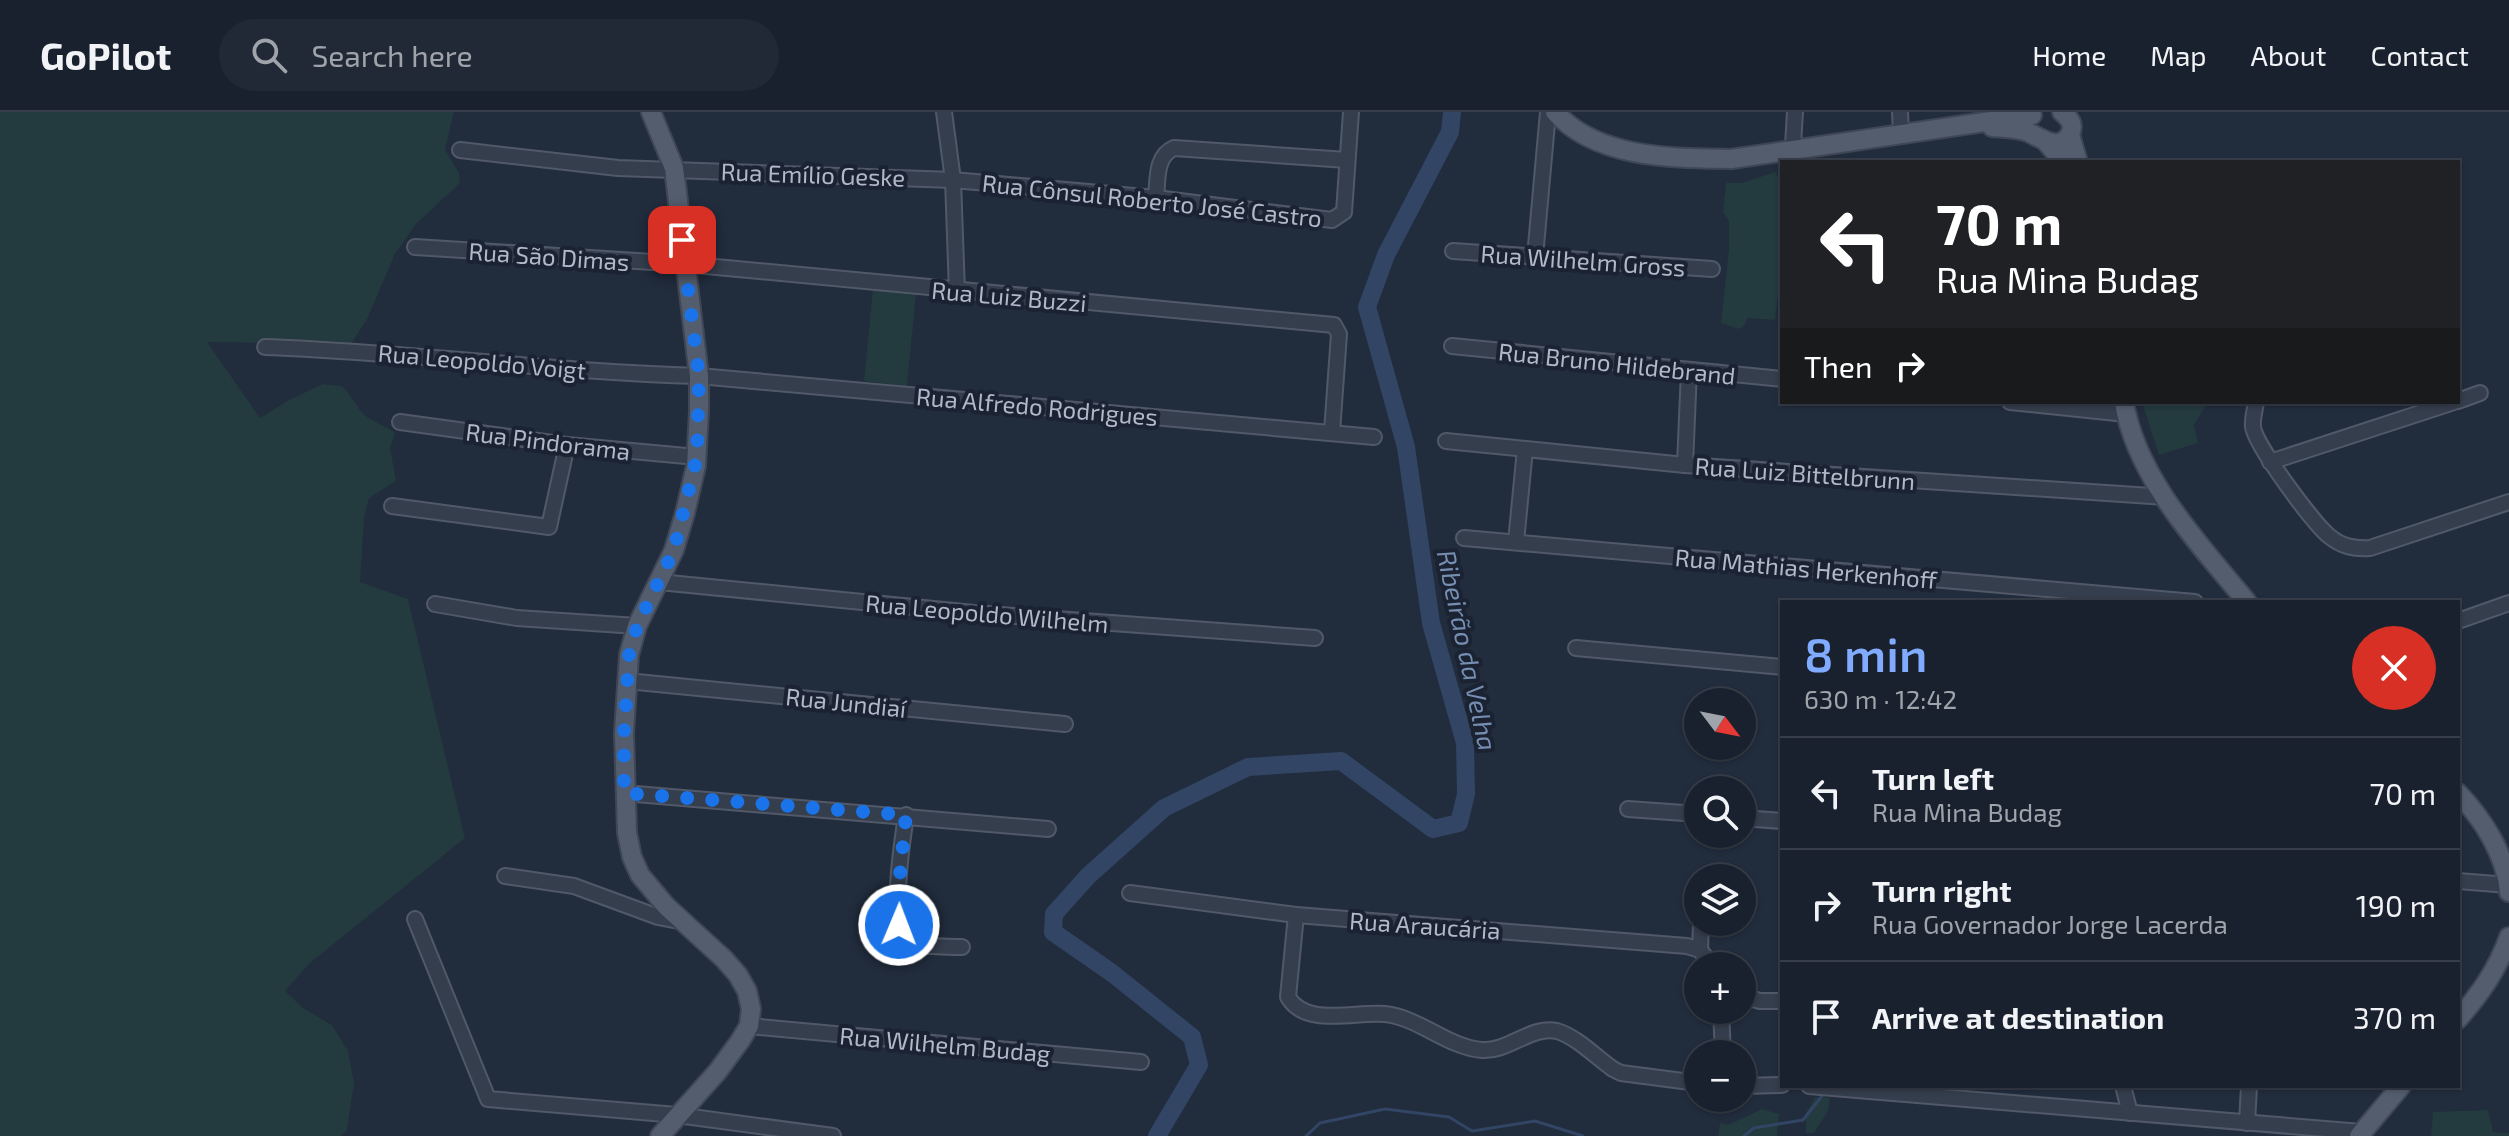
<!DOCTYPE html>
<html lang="en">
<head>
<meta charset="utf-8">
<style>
  body { margin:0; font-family:"Exo 2",sans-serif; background:#222936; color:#f1f3f6; height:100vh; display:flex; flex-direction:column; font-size:30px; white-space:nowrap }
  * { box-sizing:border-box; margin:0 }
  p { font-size:26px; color:#9fa3aa }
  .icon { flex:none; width:44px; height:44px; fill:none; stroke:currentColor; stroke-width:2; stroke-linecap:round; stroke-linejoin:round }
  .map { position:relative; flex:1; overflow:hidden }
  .drawer { position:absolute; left:1780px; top:488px; width:680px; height:488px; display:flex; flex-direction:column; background:#19212e; border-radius:0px; box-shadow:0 2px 6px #0004,0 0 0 2px #373e4a }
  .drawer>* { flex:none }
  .hud { position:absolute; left:1780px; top:48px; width:680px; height:244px; border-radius:0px; box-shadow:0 2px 6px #0004,0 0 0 2px #373e4a; background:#202124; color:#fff; overflow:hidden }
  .needle { width:52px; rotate:122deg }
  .fabs { position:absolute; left:1684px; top:576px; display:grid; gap:16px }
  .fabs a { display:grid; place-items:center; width:72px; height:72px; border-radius:50%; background:#19212e; box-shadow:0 2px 6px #0004,0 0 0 2px #373e4a; font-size:40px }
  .pin { position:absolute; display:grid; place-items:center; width:68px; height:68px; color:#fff; margin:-34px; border-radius:16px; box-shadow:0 4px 12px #0006 }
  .me { position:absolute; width:88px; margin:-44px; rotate:1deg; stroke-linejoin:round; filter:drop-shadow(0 0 6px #0008) }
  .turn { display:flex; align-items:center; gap:28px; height:168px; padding:0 24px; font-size:36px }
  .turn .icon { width:104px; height:104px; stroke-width:2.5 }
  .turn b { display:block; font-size:56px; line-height:68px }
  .then { display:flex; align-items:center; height:76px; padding:0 24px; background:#0003; gap:16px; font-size:30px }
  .round { display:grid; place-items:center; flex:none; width:84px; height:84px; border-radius:42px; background:#222936 }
  .headline { display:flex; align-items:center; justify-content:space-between; height:136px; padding:0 24px }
  h1 { font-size:48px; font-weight:600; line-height:60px; color:#80abff }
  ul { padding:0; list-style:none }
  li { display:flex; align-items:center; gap:24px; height:112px; padding:0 24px; border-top:2px solid #373e4a }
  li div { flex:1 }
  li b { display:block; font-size:30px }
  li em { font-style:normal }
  header { display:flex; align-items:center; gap:48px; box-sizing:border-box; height:112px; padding:0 40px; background:#19212e; border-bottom:2px solid #373e4a }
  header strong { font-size:38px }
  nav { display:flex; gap:44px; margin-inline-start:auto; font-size:28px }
  .search { width:560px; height:72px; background:#222936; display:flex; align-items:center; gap:20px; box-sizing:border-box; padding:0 28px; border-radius:44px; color:#9fa3aa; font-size:30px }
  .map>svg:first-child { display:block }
  .green { fill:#233a3e }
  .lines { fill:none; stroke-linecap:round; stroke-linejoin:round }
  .stream { stroke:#324564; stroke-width:3 }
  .river { stroke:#324564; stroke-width:18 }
  .minor-casing { stroke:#515968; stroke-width:18 }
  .major-casing { stroke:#3f4756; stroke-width:22 }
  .minor { stroke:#353e4d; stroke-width:14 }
  .major { stroke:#535d6e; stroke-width:18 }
  .route { stroke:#1a73e8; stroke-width:14; stroke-dasharray:0 25.2 }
  .labels { text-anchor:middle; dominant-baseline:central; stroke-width:8; stroke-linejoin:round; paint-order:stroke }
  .street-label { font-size:24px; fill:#b1b9c9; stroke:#1b2332 }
  .water-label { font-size:26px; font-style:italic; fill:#768eb2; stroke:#1b2332 }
</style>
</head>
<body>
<header>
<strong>GoPilot</strong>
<div class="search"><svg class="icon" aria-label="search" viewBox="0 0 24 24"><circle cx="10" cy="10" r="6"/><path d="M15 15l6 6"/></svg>Search here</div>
<nav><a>Home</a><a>Map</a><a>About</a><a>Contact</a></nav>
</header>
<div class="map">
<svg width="2509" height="1024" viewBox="0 0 2509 1024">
  <rect width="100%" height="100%" fill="#212c3d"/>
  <!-- green -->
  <g class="green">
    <path d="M0,0H454L445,38L459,61L460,71L416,112L395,142L367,207L351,232L207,230L260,306L289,288L323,272L342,274C350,282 355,292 362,300C369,309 385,313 395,321L390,336L396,369L369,386L364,406L360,470L408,487L465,726L310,851L285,879L303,896L332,913L348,939L354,971L347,1018L341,1024H0Z"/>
    <path d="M1775,60L1782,71V150L1775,208L1748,206L1743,215L1738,217L1721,211L1729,136V109L1723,100L1726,71H1742Z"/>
    <path d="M873,177L916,182L907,274L864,269Z"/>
    <path d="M2142,290H2208L2194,313L2198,331L2159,343Z"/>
    <path d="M1815,985L1830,986L1828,999L1814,1021H1806V1001Z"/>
    <path d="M1762,997L1779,1002L1777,1024H1718L1720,1011L1728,1013Z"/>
    <path d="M2488,998L2493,1020L2509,1021V1024H2431L2433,1000Z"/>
  </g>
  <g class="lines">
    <!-- stream -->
    <g class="stream">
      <path d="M1306,1024L1320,1011L1385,997L1449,1005L1472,1019L1535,1009L1583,1024"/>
      <path d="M1744,1024L1754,1016L1803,1008L1822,984"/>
    </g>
    <!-- river -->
    <path class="river" d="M1157,1024L1199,953L1192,925L1112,861L1053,820L1054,802L1088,764L1164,696L1248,655L1341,649L1433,717L1459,711L1466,682L1465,631L1431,511L1406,335L1367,195L1386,143L1450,20L1452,0"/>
    <!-- minor casing -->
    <g class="minor-casing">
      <g id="minor">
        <path d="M944,0L953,68L957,180"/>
        <path d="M1900,0L1901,23"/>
        <path d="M460,38L618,56L953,68L1156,86L1332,108L1344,100L1351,0"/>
        <path d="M1792,50L1795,0"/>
        <path d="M1156,86C1158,68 1155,44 1174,36L1347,48"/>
        <path d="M415,135L684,152L1334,213L1339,222L1332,320"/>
        <path d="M1453,139L1712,157"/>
        <path d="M1535,145L1548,0"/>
        <path d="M1452,234L1782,267"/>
        <path d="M265,235C410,240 554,260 699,264L1374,325"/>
        <path d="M2458,289L2480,281"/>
        <path d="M2010,290L2126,302"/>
        <path d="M2256,290C2255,298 2252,307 2253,315C2255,333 2314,412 2329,424C2342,435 2355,437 2370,436L2509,390"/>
        <path d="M400,310L567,333L697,345"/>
        <path d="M1446,329L1685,353L2166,385"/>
        <path d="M2270,350L2454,290"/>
        <path d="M1685,353L1689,258"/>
        <path d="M392,394L549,415L567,333"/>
        <path d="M1464,426L2195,490"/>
        <path d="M1516,430L1525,337"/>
        <path d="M659,470L974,501L1315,526"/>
        <path d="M435,492L517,506L637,514"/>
        <path d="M2458,509L2509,491"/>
        <path d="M1576,536L1782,555"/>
        <path d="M627,569L1065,612"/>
        <path d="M624,681L1048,717"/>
        <path d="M1628,697L1698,702"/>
        <path d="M906,703C903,728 886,818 912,830C925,836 947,834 962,835"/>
        <path d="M1742,706L1782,709"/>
        <path d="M505,764L574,774L658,805L684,810"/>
        <path d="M2458,769L2508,773"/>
        <path d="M1130,781L1296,803L1687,834L1700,838L1712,854"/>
        <path d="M1296,803L1288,885C1306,916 1356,899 1385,902C1420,906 1447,935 1482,938C1508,940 1532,913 1557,919C1577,925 1597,946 1613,957L1621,961L1698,971"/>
        <path d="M415,807L488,987L677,1003L833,1024"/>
        <path d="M1700,838L1701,810"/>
        <path d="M1742,884L1760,889H1782"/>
        <path d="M1721,898L1723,942"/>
        <path d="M749,914L1141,950"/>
        <path d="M1742,974L1782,973"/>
        <path d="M1809,974L2362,1020"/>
        <path d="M2123,974L2130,1001"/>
        <path d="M2247,1011L2249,974"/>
      </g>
    </g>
    <!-- major casing -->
    <g class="major-casing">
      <g id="major">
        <path d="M651,0L674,56L699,264V299L696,354L685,401L674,438L637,514L629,543L624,621L627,721L632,745L640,763L666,794L724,847L738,863L747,879L751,897L749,914L740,929L718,959L660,1024"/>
        <path d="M1555,0C1597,47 1673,46 1731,47L2032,3"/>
        <path d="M1992,15C2004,16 2020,16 2030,21C2042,27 2060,40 2070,22C2075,12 2069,6 2062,0"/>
        <path d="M2070,23L2078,50"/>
        <path d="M2047,31L2063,50"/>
        <path d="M2124,290C2136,366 2200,433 2247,490"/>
        <path d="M2458,681C2483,707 2506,743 2509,780"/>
        <path d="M2458,907C2481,881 2497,858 2509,825"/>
        <path d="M2359,1024L2401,974"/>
      </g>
    </g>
    <!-- minor -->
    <use href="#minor" class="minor"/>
    <!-- major -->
    <use href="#major" class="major"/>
  </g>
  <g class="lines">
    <!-- route -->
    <path class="route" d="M682,128L699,264L697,345L674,438L637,514L629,543L624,621V681L906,703L897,793L899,813"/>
  </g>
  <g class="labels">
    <!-- street labels -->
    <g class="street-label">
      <text transform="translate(813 62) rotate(2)">Rua Emílio Geske</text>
      <text transform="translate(1152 88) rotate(6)">Rua Cônsul Roberto José Castro</text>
      <text transform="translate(549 144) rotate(4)">Rua São Dimas</text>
      <text transform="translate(1583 148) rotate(4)">Rua Wilhelm Gross</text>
      <text transform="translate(1009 184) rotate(5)">Rua Luiz Buzzi</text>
      <text transform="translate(482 249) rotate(5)">Rua Leopoldo Voigt</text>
      <text transform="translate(1617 251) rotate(6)">Rua Bruno Hildebrand</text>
      <text transform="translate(1037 294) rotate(5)">Rua Alfredo Rodrigues</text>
      <text transform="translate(548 329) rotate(7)">Rua Pindorama</text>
      <text transform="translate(1805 361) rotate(4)">Rua Luiz Bittelbrunn</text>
      <text transform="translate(1806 456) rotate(5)">Rua Mathias Herkenhoff</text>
      <text transform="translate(987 501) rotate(5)">Rua Leopoldo Wilhelm</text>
      <text transform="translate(846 590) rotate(6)">Rua Jundiaí</text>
      <text transform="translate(1425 813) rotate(4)">Rua Araucária</text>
      <text transform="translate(945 932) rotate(5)">Rua Wilhelm Budag</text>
    </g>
    <!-- water labels -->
    <g class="water-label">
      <text transform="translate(1468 538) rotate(78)">Ribeirão da Velha</text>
    </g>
  </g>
</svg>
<div class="fabs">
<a><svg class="needle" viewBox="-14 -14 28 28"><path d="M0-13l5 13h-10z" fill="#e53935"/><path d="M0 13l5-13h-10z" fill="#9fa3aa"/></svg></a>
<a><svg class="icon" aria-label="search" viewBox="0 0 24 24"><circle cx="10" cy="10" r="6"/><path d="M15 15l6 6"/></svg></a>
<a><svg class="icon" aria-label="layers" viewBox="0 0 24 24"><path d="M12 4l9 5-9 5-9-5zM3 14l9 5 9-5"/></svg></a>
<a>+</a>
<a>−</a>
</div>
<div class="pin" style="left:682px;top:128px;background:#d93025"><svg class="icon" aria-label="arrive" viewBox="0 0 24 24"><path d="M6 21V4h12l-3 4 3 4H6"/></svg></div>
<svg class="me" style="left:899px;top:813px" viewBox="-20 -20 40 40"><circle r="17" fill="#1a73e8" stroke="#fff" stroke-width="3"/><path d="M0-11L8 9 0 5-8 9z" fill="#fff"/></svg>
<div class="hud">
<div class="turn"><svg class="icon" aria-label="left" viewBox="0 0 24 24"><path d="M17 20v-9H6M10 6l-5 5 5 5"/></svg><div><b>70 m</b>Rua Mina Budag</div></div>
<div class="then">Then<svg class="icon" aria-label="right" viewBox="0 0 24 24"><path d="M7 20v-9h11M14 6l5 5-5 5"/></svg></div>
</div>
<section class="drawer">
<div class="headline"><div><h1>8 min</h1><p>630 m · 12:42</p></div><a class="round" style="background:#d93025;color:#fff"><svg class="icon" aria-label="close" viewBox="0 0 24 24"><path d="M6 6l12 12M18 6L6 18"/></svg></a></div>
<ul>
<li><svg class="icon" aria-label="left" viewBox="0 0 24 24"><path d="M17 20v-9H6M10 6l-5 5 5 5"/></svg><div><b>Turn left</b><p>Rua Mina Budag</p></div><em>70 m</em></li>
<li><svg class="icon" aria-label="right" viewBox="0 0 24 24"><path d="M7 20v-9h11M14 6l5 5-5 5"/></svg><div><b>Turn right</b><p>Rua Governador Jorge Lacerda</p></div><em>190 m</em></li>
<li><svg class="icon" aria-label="arrive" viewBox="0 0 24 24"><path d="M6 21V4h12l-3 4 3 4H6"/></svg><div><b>Arrive at destination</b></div><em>370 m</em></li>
</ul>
</section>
</div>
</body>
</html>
